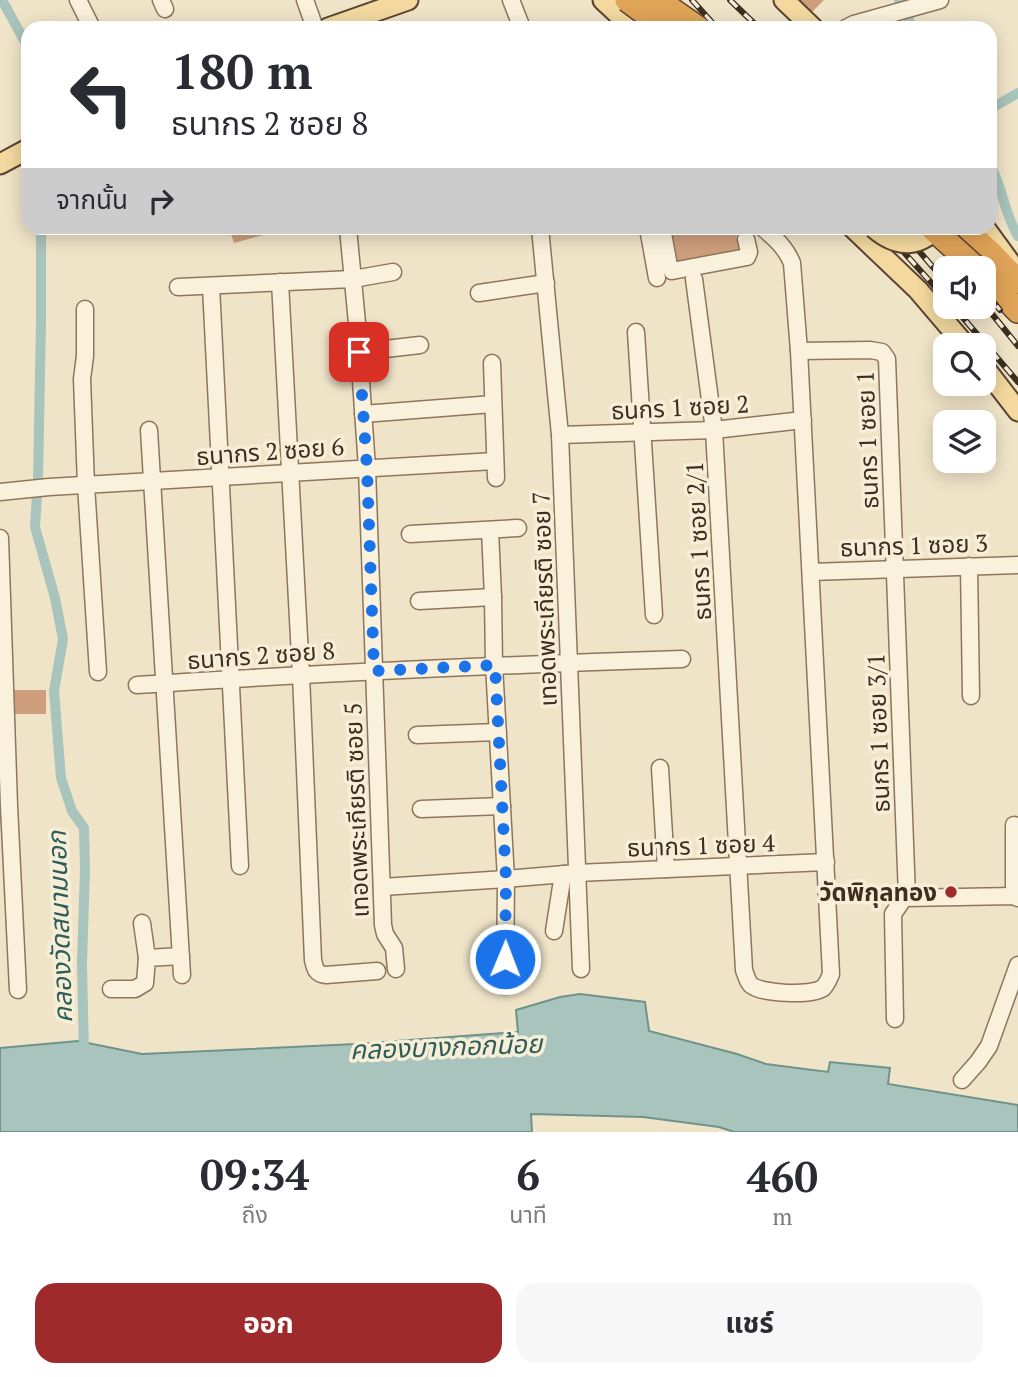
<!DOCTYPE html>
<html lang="th">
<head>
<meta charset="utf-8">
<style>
  body { margin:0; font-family:"PT Serif","Noto Sans Thai",serif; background:#f7f7f7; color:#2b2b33; height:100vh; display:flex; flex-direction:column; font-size:26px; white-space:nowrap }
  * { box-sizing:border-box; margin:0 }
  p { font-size:23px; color:#7c7c81 }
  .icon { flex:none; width:38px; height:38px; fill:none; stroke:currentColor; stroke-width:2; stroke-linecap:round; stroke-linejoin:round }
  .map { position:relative; height:1132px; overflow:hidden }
  .panel { display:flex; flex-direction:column; background:#fff; flex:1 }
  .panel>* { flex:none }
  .hud { position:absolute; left:21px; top:21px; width:976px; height:214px; border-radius:21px; box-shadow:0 4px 18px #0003; background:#fff; color:#2b2b33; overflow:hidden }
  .controls { position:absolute; left:933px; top:256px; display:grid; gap:14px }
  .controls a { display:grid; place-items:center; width:63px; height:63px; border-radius:14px; background:#fff; box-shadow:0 4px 18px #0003; font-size:35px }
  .pin { position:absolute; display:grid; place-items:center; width:60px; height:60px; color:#fff; margin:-30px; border-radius:14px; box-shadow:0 4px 10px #0006 }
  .me { position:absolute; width:77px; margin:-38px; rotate:1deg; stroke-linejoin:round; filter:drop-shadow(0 0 5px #0008) }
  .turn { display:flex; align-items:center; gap:24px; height:147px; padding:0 35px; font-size:32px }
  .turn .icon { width:91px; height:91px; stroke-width:2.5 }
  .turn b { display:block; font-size:49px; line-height:60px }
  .then { display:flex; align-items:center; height:66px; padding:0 35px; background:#0003; gap:14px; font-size:26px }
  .eta { display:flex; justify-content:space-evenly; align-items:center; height:119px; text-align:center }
  .eta b { font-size:42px; font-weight:700; line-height:49px }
  .action { display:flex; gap:14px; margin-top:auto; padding:14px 35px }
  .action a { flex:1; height:80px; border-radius:21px; background:#9e2a2b; color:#fff; font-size:28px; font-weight:700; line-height:80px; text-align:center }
  .action a+a { background:#f7f7f7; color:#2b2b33 }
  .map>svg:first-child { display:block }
  .water { fill:#a9c4bc; stroke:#6f938a; stroke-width:2 }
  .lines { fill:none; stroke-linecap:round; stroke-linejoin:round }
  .canal { stroke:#a9c4bc; stroke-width:10 }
  .building { fill:#cf9f7d }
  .minor-casing { stroke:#8d765c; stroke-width:19 }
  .major-casing { stroke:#5b4430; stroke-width:23 }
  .highway-casing { stroke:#5b4430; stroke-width:26 }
  .minor { stroke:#faf1dc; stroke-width:16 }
  .major { stroke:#f3d9a0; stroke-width:19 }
  .highway { stroke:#e0a458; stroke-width:23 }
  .rail-casing { stroke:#3d2e20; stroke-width:6 }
  .rail { stroke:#f7eed8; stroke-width:3.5; stroke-dasharray:10; stroke-linecap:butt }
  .major-bridge-casing { stroke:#5b4430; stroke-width:23; stroke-linecap:butt }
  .highway-bridge-casing { stroke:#5b4430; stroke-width:26; stroke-linecap:butt }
  .major-bridge { stroke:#f3d9a0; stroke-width:19 }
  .highway-bridge { stroke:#e0a458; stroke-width:23 }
  .route { stroke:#1a73e8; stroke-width:12; stroke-dasharray:0 21.6 }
  .poi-dot { fill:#9e2a2b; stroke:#f7eed8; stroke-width:2.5 }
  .labels { text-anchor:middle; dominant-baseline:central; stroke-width:7; stroke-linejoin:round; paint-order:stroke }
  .street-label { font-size:24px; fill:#3d2e20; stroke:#f7eed8 }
  .poi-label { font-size:24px; font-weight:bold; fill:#3d2e20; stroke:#f7eed8; text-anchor:end }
  .water-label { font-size:26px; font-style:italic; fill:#2f5d5a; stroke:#f7eed8 }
</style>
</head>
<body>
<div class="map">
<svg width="1018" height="1132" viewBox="0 0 1018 1132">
  <rect width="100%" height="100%" fill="#f0e4c8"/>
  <!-- water -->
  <path class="water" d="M580,994L645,1002L649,1031L737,1054L766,1064L828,1072L830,1062L890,1068L888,1084L1018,1105V1132H734L719,1127L643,1117L531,1114L532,1132H0V1048L78,1041L142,1054L356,1044L518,1032L516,1010L560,997Z"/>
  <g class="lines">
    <!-- canal -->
    <g class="canal">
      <path d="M2,0L25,42L28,51"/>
      <path d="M899,0L913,28"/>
      <path d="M990,109L1018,93"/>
      <path d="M990,165C1003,187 1004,214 1018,236"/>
      <path d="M41,228V321L38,479L35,527L55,598L63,639L54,691L61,778L72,811L84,828L85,870L82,963L84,1054"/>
    </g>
  </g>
  <!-- building -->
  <g class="building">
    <path d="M799,0H824L812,12Z"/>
    <path d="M229,228H289L234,243Z"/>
    <path d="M688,228H735L739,250L673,263L667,232Z"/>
    <rect x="12" y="690" width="34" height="24"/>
  </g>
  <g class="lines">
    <!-- minor casing -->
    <g class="minor-casing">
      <g id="minor">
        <path d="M78,0L92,28"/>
        <path d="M161,0L165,9"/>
        <path d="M305,0L315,28"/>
        <path d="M511,0L522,28"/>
        <path d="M846,28L854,24L940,0"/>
        <path d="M348,228L357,323L367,468L383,925L385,934L394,948L396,969"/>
        <path d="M540,228L560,435L581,969"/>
        <path d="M648,228L657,278"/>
        <path d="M662,228L669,266L672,271L747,257L749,252L746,239"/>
        <path d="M694,279L714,430L744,970C746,975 747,981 751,985C762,994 811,996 823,988C827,984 829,979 831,974L799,351L792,263C786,248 775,238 763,228"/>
        <path d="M280,282L301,675L313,960C315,969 316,974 326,975L377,971"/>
        <path d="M211,286L240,866"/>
        <path d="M178,287L353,279L393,272"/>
        <path d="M479,293L546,283"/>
        <path d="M85,309V356L82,379L86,485L98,672"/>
        <path d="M636,332L654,615"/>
        <path d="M799,351L870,350L882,352L887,359L907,897"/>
        <path d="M359,352L420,345"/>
        <path d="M492,363L496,478"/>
        <path d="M363,414L493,404"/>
        <path d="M149,430L182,975"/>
        <path d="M560,435L714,430L803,420"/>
        <path d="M0,492L49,487L495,461"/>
        <path d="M490,530L493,597L494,665L506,879L505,986"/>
        <path d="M410,534L518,528"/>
        <path d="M0,538L9,806L18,990"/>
        <path d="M969,566L971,696"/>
        <path d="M811,572L1018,565"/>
        <path d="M419,601L493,597"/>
        <path d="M137,685C318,673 500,665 682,659"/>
        <path d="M417,735L498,732"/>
        <path d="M660,768L666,869"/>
        <path d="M421,809L502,806"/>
        <path d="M382,887L506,879L577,873L826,862"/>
        <path d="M1014,896V825"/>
        <path d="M142,923L147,958"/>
        <path d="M554,931L563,874"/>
        <path d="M111,989H135L145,983L147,958L181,956"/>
        <path d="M895,1019L893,914L904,898L1014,896L1018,898"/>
        <path d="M962,1080L978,1062L989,1046L1018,965"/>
      </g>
    </g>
    <!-- major casing -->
    <g class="major-casing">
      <g id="major">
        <path d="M603,0L633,28"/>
        <path d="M784,0L813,28"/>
        <path d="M328,28L408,0"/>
        <path d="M0,164L28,149"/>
        <path d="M853,228L918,290L965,345"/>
        <path d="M985,228L1009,261"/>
        <path d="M984,367L1018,411"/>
      </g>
    </g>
    <!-- highway casing -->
    <g class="highway-casing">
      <g id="highway">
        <path d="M963,228L991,253L1018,282"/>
        <path d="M984,275L1018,311"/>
      </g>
    </g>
    <!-- minor -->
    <use href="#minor" class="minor"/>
    <!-- major -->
    <use href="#major" class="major"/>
    <!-- highway -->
    <use href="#highway" class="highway"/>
    <!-- rail casing -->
    <g class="rail-casing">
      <g id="rail">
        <path d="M665,0L692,28"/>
        <path d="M692,0L717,28"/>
        <path d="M730,0L759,28"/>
        <path d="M882,228L945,298"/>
        <path d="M899,228L945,281"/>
        <path d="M931,228L965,268"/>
        <path d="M984,290L1000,310"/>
        <path d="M984,304L1018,346"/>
        <path d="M953,306L1018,382"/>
      </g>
    </g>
    <!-- rail -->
    <use href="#rail" class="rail"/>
    <!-- major-bridge casing -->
    <g class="major-bridge-casing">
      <path id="major-bridge" d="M874,228C895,246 916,249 937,228"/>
    </g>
    <!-- highway-bridge casing -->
    <g class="highway-bridge-casing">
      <g id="highway-bridge">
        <path d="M627,0L665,28"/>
        <path d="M658,0L698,28"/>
        <path d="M932,228L976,268"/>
      </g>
    </g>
    <!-- major-bridge -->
    <use href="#major-bridge" class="major-bridge"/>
    <!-- highway-bridge -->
    <use href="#highway-bridge" class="highway-bridge"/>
  </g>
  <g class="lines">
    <!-- route -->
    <path class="route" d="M359,352L367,468L374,671L495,665L506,879L505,959"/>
  </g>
  <!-- markers -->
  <circle class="poi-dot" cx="951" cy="892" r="7"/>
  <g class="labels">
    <!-- street labels -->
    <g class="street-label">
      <text transform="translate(680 407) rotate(-3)">ธนกร 1 ซอย 2</text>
      <text transform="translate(867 440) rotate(-92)">ธนกร 1 ซอย 1</text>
      <text transform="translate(270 451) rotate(-4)">ธนากร 2 ซอย 6</text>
      <text transform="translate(698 541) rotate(-93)">ธนกร 1 ซอย 2/1</text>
      <text transform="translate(914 545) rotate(-2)">ธนากร 1 ซอย 3</text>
      <text transform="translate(544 599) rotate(-92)">เทอดพระเกียรติ ซอย 7</text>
      <text transform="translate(261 655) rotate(-4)">ธนากร 2 ซอย 8</text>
      <text transform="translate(878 733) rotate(-92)">ธนกร 1 ซอย 3/1</text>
      <text transform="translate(356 810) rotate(-92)">เทอดพระเกียรติ ซอย 5</text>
      <text transform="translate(701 845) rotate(-2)">ธนากร 1 ซอย 4</text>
    </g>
    <!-- poi labels -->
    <g class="poi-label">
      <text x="937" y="892">วัดพิกุลทอง</text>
    </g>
    <!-- water labels -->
    <g class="water-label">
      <text transform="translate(59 927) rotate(-92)">คลองวัดสนามนอก</text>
      <text transform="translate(446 1046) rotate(-2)">คลองบางกอกน้อย</text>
    </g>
  </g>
</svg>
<div class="controls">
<a><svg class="icon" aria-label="sound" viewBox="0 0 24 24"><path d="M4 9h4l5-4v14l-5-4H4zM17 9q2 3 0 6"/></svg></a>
<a><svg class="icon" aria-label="search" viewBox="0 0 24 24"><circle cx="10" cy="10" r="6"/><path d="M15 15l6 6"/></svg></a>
<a><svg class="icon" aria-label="layers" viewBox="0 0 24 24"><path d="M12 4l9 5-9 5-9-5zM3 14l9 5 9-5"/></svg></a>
</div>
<div class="pin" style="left:359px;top:352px;background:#d93025"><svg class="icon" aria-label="arrive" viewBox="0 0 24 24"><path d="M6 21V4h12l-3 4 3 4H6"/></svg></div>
<svg class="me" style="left:505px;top:959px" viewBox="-20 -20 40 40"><circle r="17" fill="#1a73e8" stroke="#fff" stroke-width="3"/><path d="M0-11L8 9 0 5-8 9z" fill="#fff"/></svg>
<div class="hud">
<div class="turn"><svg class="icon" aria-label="left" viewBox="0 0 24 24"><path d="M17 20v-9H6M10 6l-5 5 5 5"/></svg><div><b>180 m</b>ธนากร 2 ซอย 8</div></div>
<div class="then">จากนั้น<svg class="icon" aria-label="right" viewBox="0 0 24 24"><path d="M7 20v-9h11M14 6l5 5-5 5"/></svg></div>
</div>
</div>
<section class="panel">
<div class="eta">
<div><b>09:34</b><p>ถึง</p></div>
<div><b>6</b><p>นาที</p></div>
<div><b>460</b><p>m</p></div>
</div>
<div class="action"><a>ออก</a><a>แชร์</a></div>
</section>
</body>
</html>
